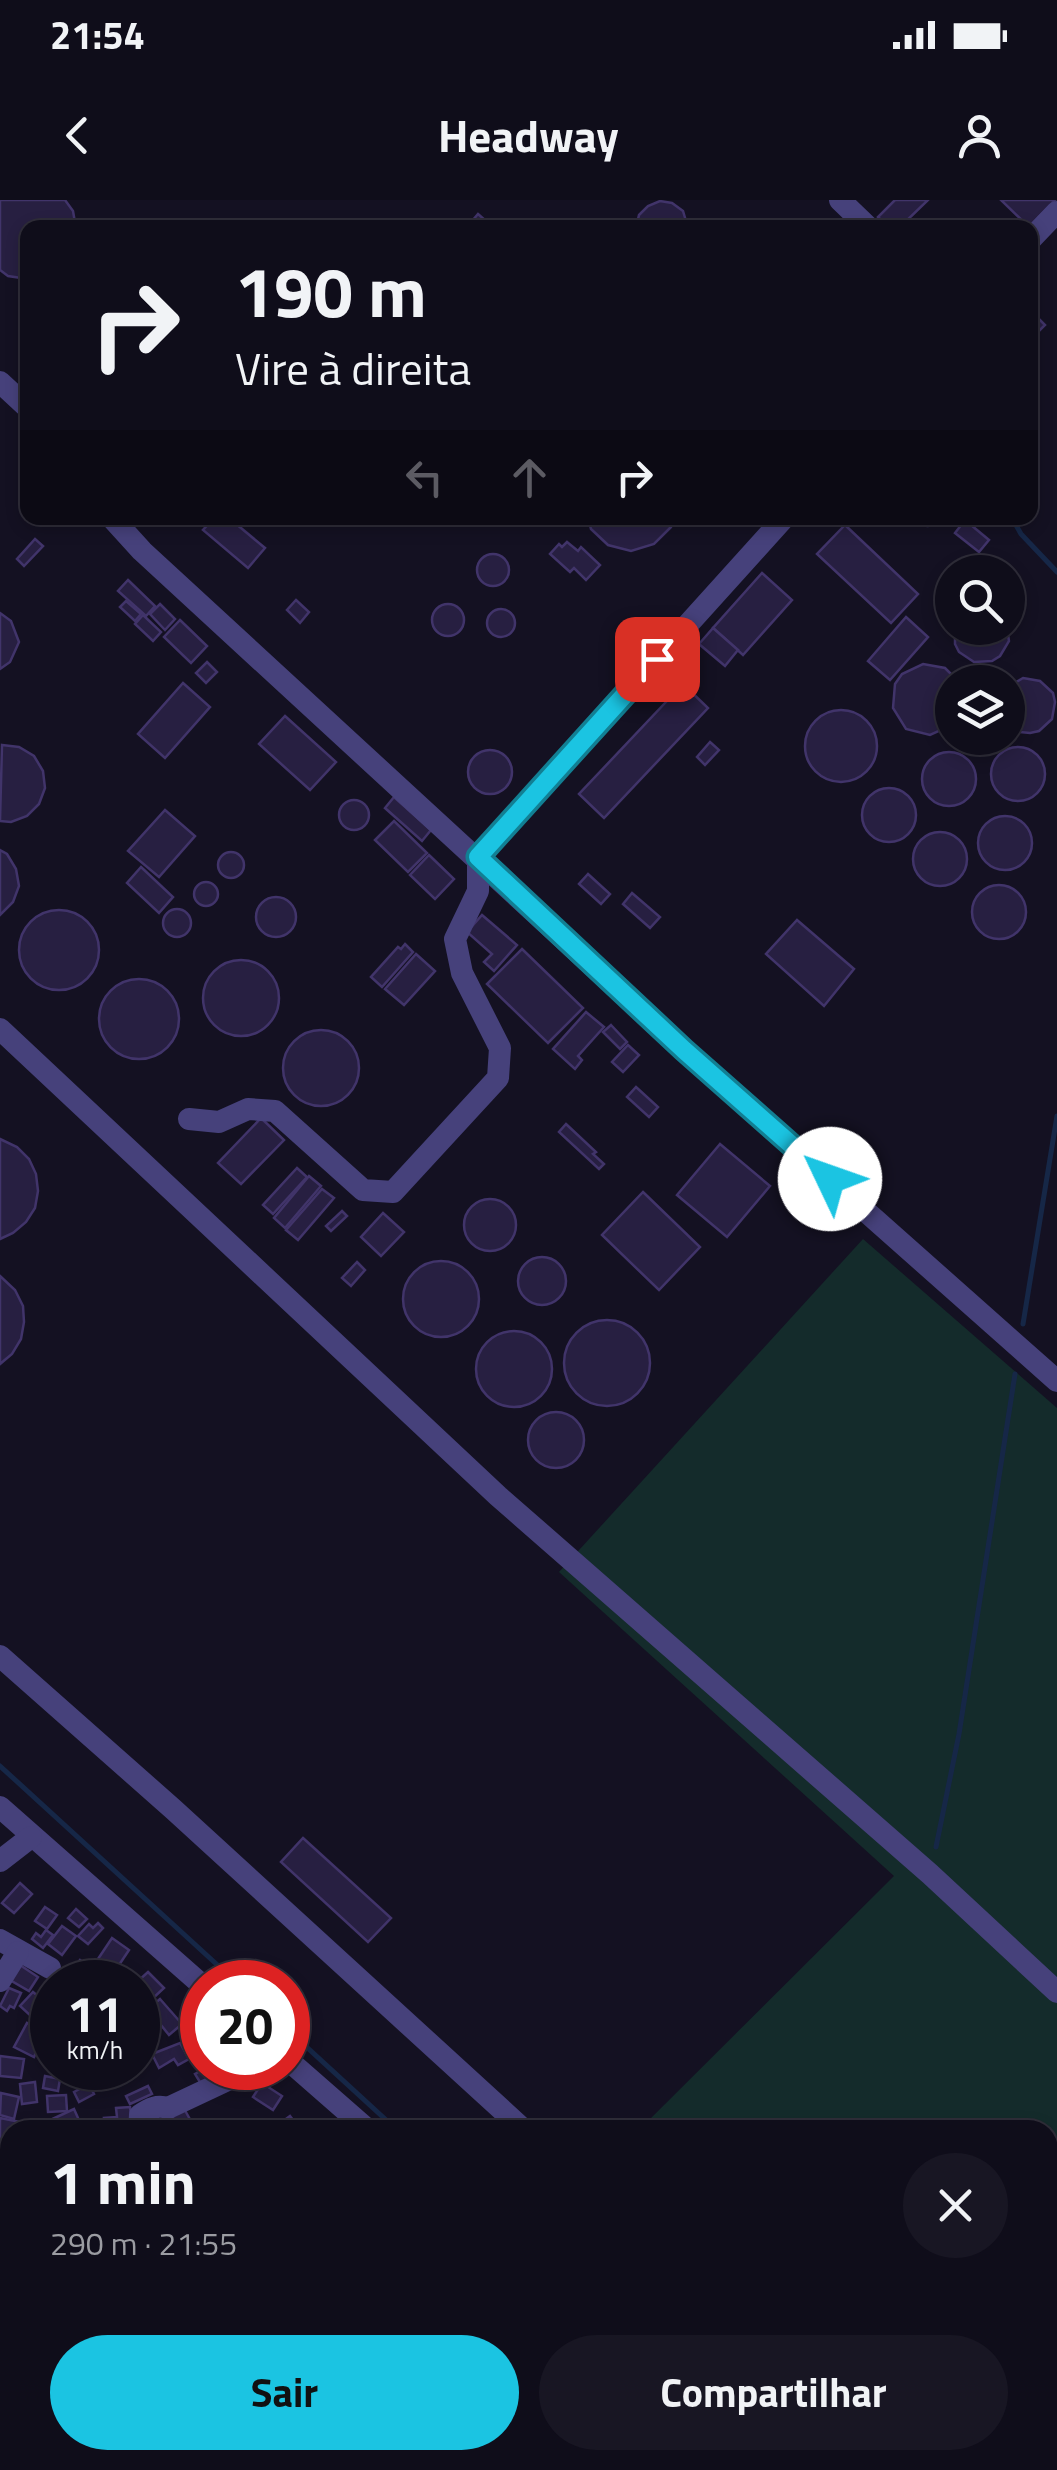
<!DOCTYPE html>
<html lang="pt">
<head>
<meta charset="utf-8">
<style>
  body { margin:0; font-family:"Titillium Web",sans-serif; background:#181623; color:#f1f3f6; height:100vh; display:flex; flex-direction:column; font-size:38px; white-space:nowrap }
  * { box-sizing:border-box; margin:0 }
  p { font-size:32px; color:#9b9ca2 }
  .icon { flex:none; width:55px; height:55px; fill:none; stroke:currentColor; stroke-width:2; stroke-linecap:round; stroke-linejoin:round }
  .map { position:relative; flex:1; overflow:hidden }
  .details { position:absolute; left:0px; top:1920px; width:1058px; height:350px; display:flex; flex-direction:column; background:#0f0d1a; border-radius:30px 30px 0 0; box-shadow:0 5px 15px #0003,0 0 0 2px #2f2d39 }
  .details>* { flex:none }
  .top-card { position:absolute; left:20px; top:20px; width:1018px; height:305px; border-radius:20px; box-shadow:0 5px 15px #0003,0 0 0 2px #2f2d39; background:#0f0d1a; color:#f1f3f6; overflow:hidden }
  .buttons { position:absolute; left:935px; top:355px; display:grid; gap:20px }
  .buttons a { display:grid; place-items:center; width:90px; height:90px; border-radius:50%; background:#0f0d1a; box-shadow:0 5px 15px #0003,0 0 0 2px #2f2d39; font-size:50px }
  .speed { position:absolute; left:30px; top:1760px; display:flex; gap:20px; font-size:50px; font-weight:700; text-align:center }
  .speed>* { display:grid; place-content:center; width:130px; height:130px; border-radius:50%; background:#0f0d1a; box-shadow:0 5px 15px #0003,0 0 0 2px #2f2d39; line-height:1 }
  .speed small { font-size:25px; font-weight:400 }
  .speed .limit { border:15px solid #d22; background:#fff; color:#111 }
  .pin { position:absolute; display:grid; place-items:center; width:85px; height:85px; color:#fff; margin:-42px; border-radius:20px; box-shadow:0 5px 15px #0006 }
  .me { position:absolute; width:110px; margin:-55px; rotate:312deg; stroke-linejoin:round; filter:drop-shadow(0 0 8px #0008) }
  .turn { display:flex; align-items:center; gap:35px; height:210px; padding:0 50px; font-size:45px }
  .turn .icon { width:130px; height:130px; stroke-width:2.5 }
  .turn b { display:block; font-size:70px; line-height:85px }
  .lanes { display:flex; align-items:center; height:95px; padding:0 50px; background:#0003; justify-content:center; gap:50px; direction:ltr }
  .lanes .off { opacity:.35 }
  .round { display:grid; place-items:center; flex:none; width:105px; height:105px; border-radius:52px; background:#181623 }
  .head { display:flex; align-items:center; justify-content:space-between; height:170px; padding:0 50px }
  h1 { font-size:60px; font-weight:700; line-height:75px }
  .button { display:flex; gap:20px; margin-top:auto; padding:20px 50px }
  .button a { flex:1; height:115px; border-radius:60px; background:#1bc4e2; color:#111; font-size:40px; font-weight:700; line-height:115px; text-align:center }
  .button a+a { background:#181623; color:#f1f3f6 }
  .status { display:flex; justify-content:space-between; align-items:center; height:70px; padding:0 50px; background:#0f0d1a; direction:ltr }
  .status svg { height:28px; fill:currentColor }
  header { display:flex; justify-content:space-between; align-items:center; height:130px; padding:0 50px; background:#0f0d1a; font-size:45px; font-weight:700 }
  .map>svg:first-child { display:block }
  .green { fill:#142b2b }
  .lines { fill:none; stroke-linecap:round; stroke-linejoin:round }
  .stream { stroke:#162747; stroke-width:5 }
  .building { fill:#271f41; stroke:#41346a; stroke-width:2.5 }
  .path { stroke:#3da7a6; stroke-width:2.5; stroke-dasharray:5 8; stroke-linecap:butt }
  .minor { stroke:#46417b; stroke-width:22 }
  .route-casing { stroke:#127f93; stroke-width:25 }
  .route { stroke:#1bc4e2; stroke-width:18 }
</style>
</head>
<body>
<div class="status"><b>21:54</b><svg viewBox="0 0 49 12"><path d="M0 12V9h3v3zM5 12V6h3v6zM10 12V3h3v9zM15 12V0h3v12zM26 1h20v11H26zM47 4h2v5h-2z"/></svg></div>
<header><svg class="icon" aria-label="back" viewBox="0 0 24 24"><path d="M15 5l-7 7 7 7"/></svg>Headway<svg class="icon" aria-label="person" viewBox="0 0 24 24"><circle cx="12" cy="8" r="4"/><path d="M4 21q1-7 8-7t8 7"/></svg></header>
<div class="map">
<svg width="1057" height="2270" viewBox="0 0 1057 2270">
  <rect width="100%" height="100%" fill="#141122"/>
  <!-- green -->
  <path class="green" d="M863,1039L1057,1208V2270H751L740,2260H1048V1930H639L894,1676L559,1372Z"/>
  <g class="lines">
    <!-- stream -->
    <g class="stream">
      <path d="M1012,318L1021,334L1057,372"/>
      <path d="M1023,1124L1057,916"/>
      <path d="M0,1566L236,1782"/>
      <path d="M936,1647L959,1534L1015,1174"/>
      <path d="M288,1830L397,1930"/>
    </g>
  </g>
  <!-- building -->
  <g class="building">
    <path d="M0,0H65L73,11L76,28H28V79L8,76L0,70Z"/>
    <path d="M895,0H928L899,28H889L878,17Z"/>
    <path d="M1001,0H1055L1029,27Z"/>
    <path d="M660,1L672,3L683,11L688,28H636L639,15L648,6Z"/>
    <path d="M478,14L494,28H466Z"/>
    <path d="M1030,110L1045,125L1030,140Z"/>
    <path d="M214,318H229L265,348L248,368L203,330Z"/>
    <path d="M588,318H673L671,327L654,344L631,351L608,345L591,329Z"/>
    <path d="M912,318H939L928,326L918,325Z"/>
    <path d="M965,320L989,340L979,352L955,333Z"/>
    <path d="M845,325L918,394L891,423L817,354Z"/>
    <path d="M35,339L43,346L24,366L17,359Z"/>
    <path d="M567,342L578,351L581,347L600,365L586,380L574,368L570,372L550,354L559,344L562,347Z"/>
    <circle cx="493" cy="370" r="16"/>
    <path d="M762,373L792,400L743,455L713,428Z"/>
    <path d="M128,380L155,406L146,416L118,391Z"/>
    <path d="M296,400L309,412L300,423L287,410Z"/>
    <path d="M126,401L141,414L135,421L120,407Z"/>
    <path d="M160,404L175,419L165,430L150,414Z"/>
    <circle cx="448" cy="420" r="16"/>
    <circle cx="501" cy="423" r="14"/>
    <path d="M0,413L11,421L19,442L10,462L0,469Z"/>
    <path d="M143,415L161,432L153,441L135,424Z"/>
    <path d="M906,417L928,437L890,480L868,461Z"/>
    <path d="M180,420L207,446L191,463L164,437Z"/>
    <path d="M713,428L738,450L725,466L699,444Z"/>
    <path d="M955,428H1007L1009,441L1000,456L992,461L974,462L959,452L955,444Z"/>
    <path d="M207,462L217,472L206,483L196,473Z"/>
    <path d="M923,464L945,468L959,482H952V525L930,535L906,529L893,508L895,484L902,474Z"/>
    <path d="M1023,478L1040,481L1053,493L1055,502L1052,519L1039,531L1030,533L1020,532L1008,524V487Z"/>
    <path d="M183,483L210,507L165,558L138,534Z"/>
    <path d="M683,484L708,508L604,618L579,594Z"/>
    <circle cx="841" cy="546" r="36"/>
    <path d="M285,516L336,562L310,590L259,544Z"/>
    <path d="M710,542L719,550L705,565L697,557Z"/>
    <path d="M2,545L19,547L34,556L43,571L45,588L39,604L27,616L11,622L0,621Z"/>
    <circle cx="1018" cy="574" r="27"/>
    <circle cx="490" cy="572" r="22"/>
    <circle cx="949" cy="579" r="27"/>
    <circle cx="889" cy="615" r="27"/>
    <path d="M394,597L431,630L422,641L385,608Z"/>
    <circle cx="354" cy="615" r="15"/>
    <path d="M165,610L195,636L159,677L128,651Z"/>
    <circle cx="1005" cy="643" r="27"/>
    <path d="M394,621L427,653L408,672L375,640Z"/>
    <circle cx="940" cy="659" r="27"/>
    <path d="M0,650L7,654L16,669L19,686L13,702L0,715Z"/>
    <circle cx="231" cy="665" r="13"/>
    <path d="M429,655L454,679L435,699L410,675Z"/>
    <path d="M141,667L173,697L159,713L127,683Z"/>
    <path d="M588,674L610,694L601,704L579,684Z"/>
    <circle cx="206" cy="694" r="12"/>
    <circle cx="999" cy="712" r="27"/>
    <path d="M632,693L660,717L650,728L623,704Z"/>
    <circle cx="276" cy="717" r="20"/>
    <circle cx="177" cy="723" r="14"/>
    <circle cx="59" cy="750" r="40"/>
    <path d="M482,715L517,745L494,771L484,762L492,754L467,732Z"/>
    <path d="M797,720L854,769L824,806L766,754Z"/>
    <path d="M405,744L413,752L382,787L371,777L398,747L401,749Z"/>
    <path d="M522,749L583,808L548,843L487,784Z"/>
    <path d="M416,754L435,771L404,805L385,789Z"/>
    <circle cx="241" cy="798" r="38"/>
    <circle cx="139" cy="819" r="40"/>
    <path d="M586,812L604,827L578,856L582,860L575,869L553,849Z"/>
    <path d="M611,825L627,842L620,849L603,832Z"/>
    <circle cx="321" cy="868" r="38"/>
    <path d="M628,845L639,855L623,872L612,862Z"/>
    <path d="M636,887L658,907L649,917L627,897Z"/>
    <path d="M261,918L284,940L241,984L218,963Z"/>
    <path d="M566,924L596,952L593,954L604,964L599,969L559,932Z"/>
    <path d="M0,939L17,947L29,959L36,974L38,991L35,1008L26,1022L13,1033L0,1039Z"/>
    <path d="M720,944L770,986L727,1037L677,995Z"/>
    <path d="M297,968L307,977L273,1014L263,1005Z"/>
    <path d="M309,976L321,986L285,1028L274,1018Z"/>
    <path d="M322,989L334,998L298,1040L286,1030Z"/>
    <path d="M643,992L700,1047L659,1090L602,1035Z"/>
    <circle cx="490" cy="1025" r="26"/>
    <path d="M342,1011L347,1016L331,1031L326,1026Z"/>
    <path d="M383,1013L404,1032L381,1056L361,1037Z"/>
    <circle cx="542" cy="1081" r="24"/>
    <circle cx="441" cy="1099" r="38"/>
    <path d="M357,1062L365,1070L351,1086L342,1078Z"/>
    <path d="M0,1076L15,1090L23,1106L24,1122L21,1139L12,1154L0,1164Z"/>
    <circle cx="607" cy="1163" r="43"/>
    <circle cx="514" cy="1169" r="38"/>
    <circle cx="556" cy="1240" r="28"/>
    <path d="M303,1638L391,1718L368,1742L281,1662Z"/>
    <path d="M20,1683L32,1694L14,1713L2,1703Z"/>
    <path d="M45,1707L57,1715L47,1729L35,1721Z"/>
    <path d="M76,1709L87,1719L79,1727L68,1718Z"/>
    <path d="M98,1723L103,1728L88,1744L78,1736L89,1724L93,1728Z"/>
    <path d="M62,1726L76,1736L62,1755L48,1744Z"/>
    <path d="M46,1730L53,1735L43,1748L32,1739L36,1733L41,1737Z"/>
    <path d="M112,1738L129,1750L115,1771L98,1759Z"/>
    <path d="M80,1760L92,1769L80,1782H76L67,1776Z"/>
    <path d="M20,1765L38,1777L29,1791L10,1780Z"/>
    <path d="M148,1772L164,1788L150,1801L138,1787L137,1782Z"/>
    <path d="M9,1788L21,1793L14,1808L10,1806L7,1811L0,1806Z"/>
    <path d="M33,1792L45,1802L32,1817L20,1806Z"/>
    <path d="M160,1799L182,1824L169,1835L148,1809Z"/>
    <path d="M27,1823L46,1832L34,1857L14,1847Z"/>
    <path d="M198,1828L202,1832L200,1850L188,1841Z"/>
    <path d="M180,1843L189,1859L178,1865L174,1859L159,1868L152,1854Z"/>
    <path d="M0,1856L24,1859L21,1878L0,1876Z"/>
    <path d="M107,1868H129L131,1869L118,1884L104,1871Z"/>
    <path d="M206,1868H215L220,1877L203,1887L195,1874Z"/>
    <path d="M45,1876L60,1879L58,1891L43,1888Z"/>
    <path d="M35,1882L37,1902L22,1904L20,1884Z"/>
    <path d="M262,1883L282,1896L273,1910L253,1897Z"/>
    <path d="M89,1884L94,1894L79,1902L74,1892Z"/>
    <path d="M148,1886L152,1894L130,1904L126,1896Z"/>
    <path d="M1,1893L19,1897L14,1919L0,1915Z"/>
    <path d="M66,1895L67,1911L48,1912L47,1896Z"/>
    <path d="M182,1905L192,1923L180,1930L169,1911Z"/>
    <path d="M130,1907L132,1927L106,1930L104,1918L117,1917L116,1908Z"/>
    <path d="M74,1909L82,1927L55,1930L57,1922L48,1927L46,1922Z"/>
    <path d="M290,1916L297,1925L291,1930H271Z"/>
    <path d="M0,1918L20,1922L18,1930H10V1942L0,1939Z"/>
    <path d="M10,2112V2132L6,2135L0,2127V2119Z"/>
  </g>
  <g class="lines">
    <!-- path -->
    <path class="path" d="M0,2229L10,2220"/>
    <!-- minor -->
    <g class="minor">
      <path d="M840,0L869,28"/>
      <path d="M1030,40L1057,12"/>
      <path d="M0,182L28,208"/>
      <path d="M112,318L142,351L684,850L1057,1181"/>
      <path d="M0,829L498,1296L930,1674L1057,1792"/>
      <path d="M189,919L219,922L248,909L275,911L363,990L393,992L498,878L500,848L462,773L455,739L478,691V657L784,318"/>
      <path d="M0,1456L173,1609L524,1930"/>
      <path d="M0,1607L202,1785"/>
      <path d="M0,1661L31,1637"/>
      <path d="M0,1740L50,1768"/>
      <path d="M0,1781L18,1752"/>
      <path d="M288,1860L368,1930"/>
      <path d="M139,1930L140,1915C150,1908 157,1905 168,1908L253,1868"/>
      <path d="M1048,1965L1057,1956"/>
      <path d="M723,2260L734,2270"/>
      <path d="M891,2260L903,2270"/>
      <path d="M775,2270L782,2260"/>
    </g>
  </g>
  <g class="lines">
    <!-- route casing -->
    <g class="route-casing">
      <path id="route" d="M657,459L478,657L684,850L830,979"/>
    </g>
    <!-- route -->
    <use href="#route" class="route"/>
  </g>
</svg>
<div class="buttons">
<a><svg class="icon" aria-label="search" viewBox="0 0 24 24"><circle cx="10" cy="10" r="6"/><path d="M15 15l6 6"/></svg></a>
<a><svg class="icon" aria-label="layers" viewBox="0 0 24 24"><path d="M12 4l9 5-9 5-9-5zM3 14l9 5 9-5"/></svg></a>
</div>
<div class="speed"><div>11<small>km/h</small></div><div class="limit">20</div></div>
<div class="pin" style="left:657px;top:459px;background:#d93025"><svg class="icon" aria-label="arrive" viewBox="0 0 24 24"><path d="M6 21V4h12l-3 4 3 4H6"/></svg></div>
<svg class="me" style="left:830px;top:979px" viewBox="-20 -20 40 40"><circle r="19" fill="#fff"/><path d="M0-13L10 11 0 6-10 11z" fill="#1bc4e2"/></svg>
<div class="top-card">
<div class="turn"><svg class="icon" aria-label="right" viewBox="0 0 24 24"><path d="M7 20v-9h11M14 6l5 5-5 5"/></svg><div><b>190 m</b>Vire à direita</div></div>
<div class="lanes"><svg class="icon off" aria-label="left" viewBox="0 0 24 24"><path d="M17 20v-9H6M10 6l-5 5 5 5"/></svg><svg class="icon off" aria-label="ahead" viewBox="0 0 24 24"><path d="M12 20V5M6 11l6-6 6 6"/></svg><svg class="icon" aria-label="right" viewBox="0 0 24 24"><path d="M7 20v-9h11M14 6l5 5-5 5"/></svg></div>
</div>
<section class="details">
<div class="head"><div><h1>1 min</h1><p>290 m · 21:55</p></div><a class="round"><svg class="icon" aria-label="close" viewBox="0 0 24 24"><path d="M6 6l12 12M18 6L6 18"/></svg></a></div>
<div class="button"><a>Sair</a><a>Compartilhar</a></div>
</section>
</div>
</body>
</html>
